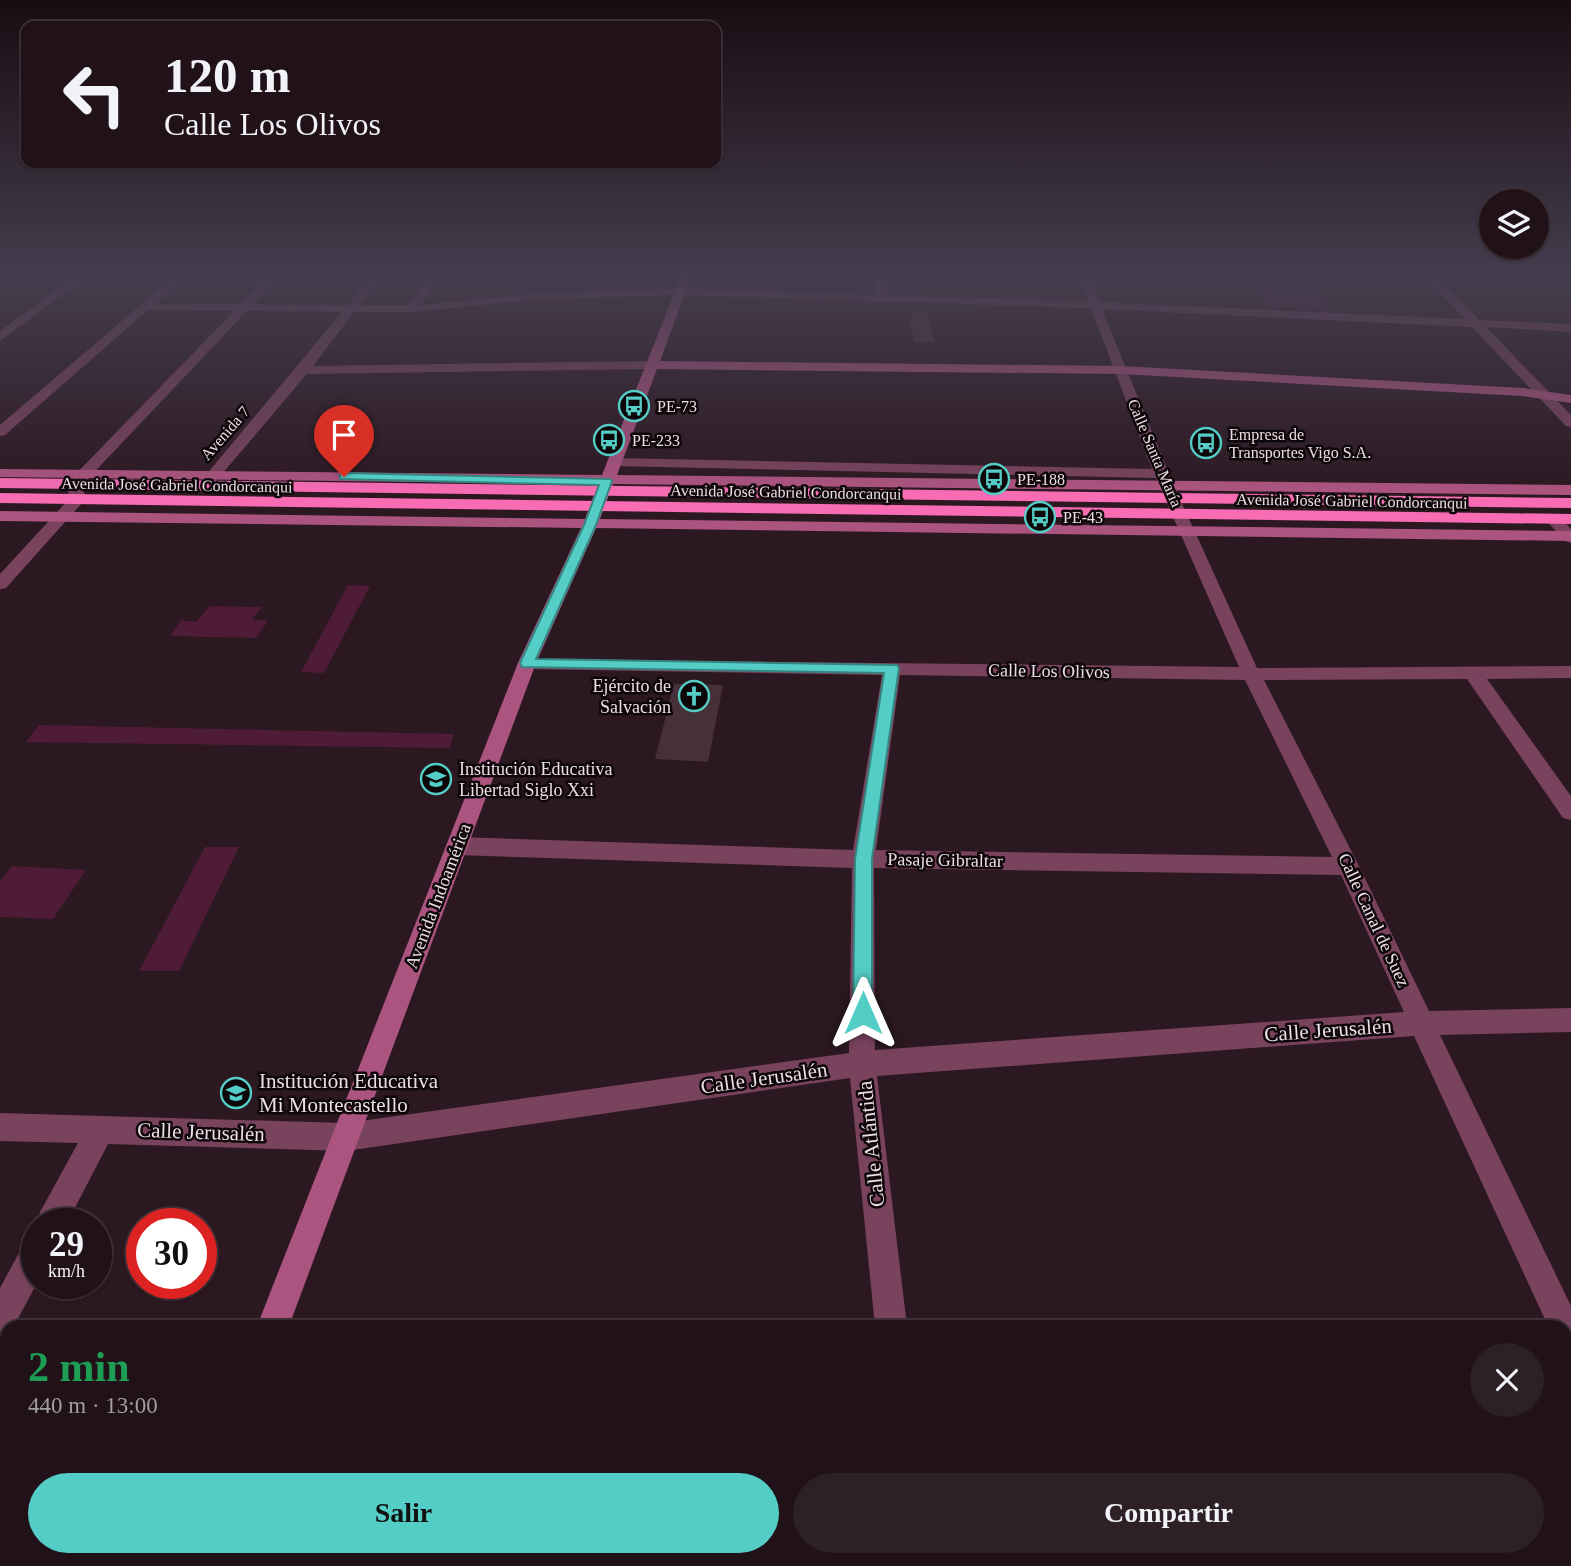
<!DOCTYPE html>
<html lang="es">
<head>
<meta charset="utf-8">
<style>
  body { margin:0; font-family:Georgia,serif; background:#2d2026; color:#f1f3f6; height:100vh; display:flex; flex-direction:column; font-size:26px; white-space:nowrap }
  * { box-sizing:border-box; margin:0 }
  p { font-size:23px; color:#a29ea2 }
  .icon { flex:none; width:38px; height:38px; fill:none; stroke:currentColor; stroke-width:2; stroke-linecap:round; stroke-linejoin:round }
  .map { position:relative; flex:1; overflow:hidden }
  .panel { position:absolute; left:0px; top:1320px; width:1572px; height:247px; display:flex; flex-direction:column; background:#211219; border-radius:21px 21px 0 0; box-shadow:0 2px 5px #0004,0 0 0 2px #3e3238 }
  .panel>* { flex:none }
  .guide { position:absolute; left:21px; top:21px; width:700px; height:147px; border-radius:14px; box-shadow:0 2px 5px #0004,0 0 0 2px #3e3238; background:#211219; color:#f1f3f6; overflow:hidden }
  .buttons { position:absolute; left:1479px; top:189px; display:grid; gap:14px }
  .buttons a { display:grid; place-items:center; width:70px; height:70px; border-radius:50%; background:#211219; box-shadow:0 2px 5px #0004,0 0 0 2px #3e3238; font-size:35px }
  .speed { position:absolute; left:21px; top:1208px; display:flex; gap:14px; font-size:35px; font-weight:700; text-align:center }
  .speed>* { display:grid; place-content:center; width:91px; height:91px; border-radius:50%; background:#211219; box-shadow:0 2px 5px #0004,0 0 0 2px #3e3238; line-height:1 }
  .speed small { font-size:18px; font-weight:400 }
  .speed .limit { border:10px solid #d22; background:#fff; color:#111 }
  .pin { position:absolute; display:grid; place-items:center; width:60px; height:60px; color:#fff; margin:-72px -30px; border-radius:50% 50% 50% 0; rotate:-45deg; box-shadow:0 0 7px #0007 }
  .pin .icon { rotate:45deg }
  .me { position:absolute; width:77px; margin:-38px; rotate:0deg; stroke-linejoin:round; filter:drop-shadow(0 0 5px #0008) }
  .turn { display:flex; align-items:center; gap:24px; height:147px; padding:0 28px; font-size:32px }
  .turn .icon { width:91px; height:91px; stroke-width:2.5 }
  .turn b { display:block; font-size:49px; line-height:60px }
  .round { display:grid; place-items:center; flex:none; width:74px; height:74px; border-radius:37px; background:#2d2026 }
  .summary { display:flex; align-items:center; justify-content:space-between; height:119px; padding:0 28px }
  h1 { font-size:42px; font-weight:600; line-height:52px; color:#1e9e55 }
  .primary-button { display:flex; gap:14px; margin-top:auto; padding:14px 28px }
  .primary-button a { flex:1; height:80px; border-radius:42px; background:#54cdc7; color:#111; font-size:28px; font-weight:600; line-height:80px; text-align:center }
  .primary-button a+a { background:#2d2026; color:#f1f3f6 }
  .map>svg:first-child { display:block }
  .green { fill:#4f1c37 }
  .building { fill:#46313a }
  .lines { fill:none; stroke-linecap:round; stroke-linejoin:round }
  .street { fill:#79425d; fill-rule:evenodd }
  .secondary { fill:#ac5480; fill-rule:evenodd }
  .highway { fill:#f76cb3; fill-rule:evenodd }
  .route { fill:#54cdc7; stroke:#378581; stroke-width:2 }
  .labels { text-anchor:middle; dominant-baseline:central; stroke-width:5; stroke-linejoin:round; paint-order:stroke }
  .far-poi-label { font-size:16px; fill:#ecdee4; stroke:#0e070a; text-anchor:start }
  .far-street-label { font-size:16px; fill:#ecdee4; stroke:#0e070a }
  .street-label { font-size:18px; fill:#ecdee4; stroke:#0e070a }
  .poi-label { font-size:18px; fill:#ecdee4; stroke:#0e070a; text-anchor:end }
  .near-street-label { font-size:21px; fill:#ecdee4; stroke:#0e070a }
  .near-poi-label { font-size:21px; fill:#ecdee4; stroke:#0e070a; text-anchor:start }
</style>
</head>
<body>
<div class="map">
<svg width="1571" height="1566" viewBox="0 0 1571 1566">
  <rect width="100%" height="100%" fill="#2c1821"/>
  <!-- green -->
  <g class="green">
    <path d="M1261,290L1319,293L1330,310L1270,307Z"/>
    <path d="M348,585L370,586L324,673L301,672Z"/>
    <path d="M210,606L262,607L252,619L268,621L256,638L170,636L181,620L196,622Z"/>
    <path d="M39,725L454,734L450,748L26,742Z"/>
    <path d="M205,847H239L179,971H139Z"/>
    <path d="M12,866L86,870L53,919L0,917V882Z"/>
  </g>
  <!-- building -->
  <g class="building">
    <path d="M912,310L927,311L934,342H914L910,322Z"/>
    <path d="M674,684L723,685L708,762L655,759Z"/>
  </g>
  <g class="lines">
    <!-- street -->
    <g class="street">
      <path d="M79,274H91L0,341V331Z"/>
      <path d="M145,274H188L156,304H240L270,274H281L253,304L348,305L372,274H383L360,305H409L431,274H442L421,305L529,294L679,289L876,295L875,274H885L887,295L1088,301L1078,274H1088L1100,302L1465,319L1423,274H1434L1479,320L1571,324V332L1486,327L1571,415V427L1566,426L1472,327L1102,309L1174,486L1257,668L1571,666V678L1487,679L1571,796V820L1563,818L1467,679L1264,680L1359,866L1429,1011L1571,1008V1032L1440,1035L1571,1306V1339L1564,1342V1326H1548L1414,1036L877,1076L907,1326H875L850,1078L346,1151L108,1144L67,1223L37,1224L40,1212L78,1143L0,1141V1113L346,1123L849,1053L852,868L457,855L449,852L446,846L449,840L457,837L853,850L882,675L527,669L520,667L518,663L520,659L1239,667L1156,478L613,466L606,462L613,458L1152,469L1091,308L679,295L529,300L412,312H354L313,366L650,361L656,365L650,369L307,374L210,488H200L197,485L200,482L342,312L247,311L82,485L86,499L83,502L6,588L0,589V574L70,498L66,484L69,481L234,311L148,310L5,435L0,436V425L172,278L150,277ZM900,675L1245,680L1332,857L876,850ZM874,868L1341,875L1404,1012L875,1050Z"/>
      <path d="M1553,514L1559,516L1571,529V543L1565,541L1545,519Z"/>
      <path d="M37,1236V1283L14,1326H7V1333L0,1336V1288L26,1240Z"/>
      <rect x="1564" y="1415" width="7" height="34"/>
      <rect x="893" y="1559" width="36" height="7"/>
    </g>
    <!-- secondary -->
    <g class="secondary">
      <path d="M682,274H692L660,361L1121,366L1523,388L1571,395V403L1523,396L1121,374L657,369L617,475L1571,485V495L613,484L600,519L1571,531V541L596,528L536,663L289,1326H257L518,663L581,528L0,521V511L585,519L598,484L0,477V469L602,475Z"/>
      <path d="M166,1559H202L200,1566H164Z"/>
    </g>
    <!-- highway -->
    <g class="highway">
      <path d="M0,478L1571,498V508L0,488Z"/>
      <path d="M0,493L1571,514V524L0,503Z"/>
    </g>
  </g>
  <!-- sky -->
  <linearGradient id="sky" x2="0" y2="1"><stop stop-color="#180d12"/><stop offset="0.56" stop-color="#453d4e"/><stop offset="1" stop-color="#453d4e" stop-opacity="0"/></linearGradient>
  <rect width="1571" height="493" fill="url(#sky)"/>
  <!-- route -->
  <path class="route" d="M344,473L610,479L612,481L596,525L536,659L897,665L899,668L872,859V1013L869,1019L863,1022L856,1019L853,1013L855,859L884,673L522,667L520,663L584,525L599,485L340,479V474Z"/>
  <!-- icons -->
  <defs>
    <g id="bus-ring" transform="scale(1.575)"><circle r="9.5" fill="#0e070a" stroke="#54cdc7" stroke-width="1.5"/><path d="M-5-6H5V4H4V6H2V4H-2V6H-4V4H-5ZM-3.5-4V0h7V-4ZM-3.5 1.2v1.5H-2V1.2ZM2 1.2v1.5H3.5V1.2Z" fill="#54cdc7"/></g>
    <g id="church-ring" transform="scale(1.575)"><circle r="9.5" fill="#0e070a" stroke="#54cdc7" stroke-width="1.5"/><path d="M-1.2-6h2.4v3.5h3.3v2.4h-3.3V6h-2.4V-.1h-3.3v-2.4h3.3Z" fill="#54cdc7"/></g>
    <g id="school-ring" transform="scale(1.575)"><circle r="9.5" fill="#0e070a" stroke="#54cdc7" stroke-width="1.5"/><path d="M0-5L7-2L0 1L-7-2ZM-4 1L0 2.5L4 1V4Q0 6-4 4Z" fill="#54cdc7"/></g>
  </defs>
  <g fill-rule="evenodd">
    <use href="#bus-ring" x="634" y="406"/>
    <use href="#bus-ring" x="609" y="440"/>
    <use href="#bus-ring" x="1206" y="443"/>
    <use href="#bus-ring" x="994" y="479"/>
    <use href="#bus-ring" x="1040" y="517"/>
    <use href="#church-ring" x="694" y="696"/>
    <use href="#school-ring" x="436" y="779"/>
    <use href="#school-ring" x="236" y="1093"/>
  </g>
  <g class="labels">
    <!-- far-poi labels -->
    <g class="far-poi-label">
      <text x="657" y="406">PE-73</text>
      <text x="1229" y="434">Empresa de<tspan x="1229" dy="18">Transportes Vigo S.A.</tspan></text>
      <text x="632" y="440">PE-233</text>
      <text x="1017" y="479">PE-188</text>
      <text x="1063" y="517">PE-43</text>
    </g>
    <!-- far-street labels -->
    <g class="far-street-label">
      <text transform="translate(225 433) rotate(-49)">Avenida 7</text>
      <text transform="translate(1155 453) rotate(67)">Calle Santa María</text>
      <text transform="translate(177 485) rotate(1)">Avenida José Gabriel Condorcanqui</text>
      <text transform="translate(786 492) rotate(1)">Avenida José Gabriel Condorcanqui</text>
      <text transform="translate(1352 501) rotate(1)">Avenida José Gabriel Condorcanqui</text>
    </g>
    <!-- street labels -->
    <g class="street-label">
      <text transform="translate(1049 671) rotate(1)">Calle Los Olivos</text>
      <text transform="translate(945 860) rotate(1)">Pasaje Gibraltar</text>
      <text transform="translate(438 896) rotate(-69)">Avenida Indoamérica</text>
      <text transform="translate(1374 920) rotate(65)">Calle Canal de Suez</text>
    </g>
    <!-- poi labels -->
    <g class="poi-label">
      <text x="671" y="686">Ejército de<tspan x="671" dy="21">Salvación</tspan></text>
      <text x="459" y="769" text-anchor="start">Institución Educativa<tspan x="459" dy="21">Libertad Siglo Xxi</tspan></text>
    </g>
    <!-- near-street labels -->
    <g class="near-street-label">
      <text transform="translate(1328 1030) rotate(-4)">Calle Jerusalén</text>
      <text transform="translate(764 1078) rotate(-8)">Calle Jerusalén</text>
      <text transform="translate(201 1132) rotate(2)">Calle Jerusalén</text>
      <text transform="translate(871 1144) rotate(-96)">Calle Atlántida</text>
    </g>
    <!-- near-poi labels -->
    <g class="near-poi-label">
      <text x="259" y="1081">Institución Educativa<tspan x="259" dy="24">Mi Montecastello</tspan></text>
    </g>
  </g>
</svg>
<div class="buttons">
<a><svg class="icon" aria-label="layers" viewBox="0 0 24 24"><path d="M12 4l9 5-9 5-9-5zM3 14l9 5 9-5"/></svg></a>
</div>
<div class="speed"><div>29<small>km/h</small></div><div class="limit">30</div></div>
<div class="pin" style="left:344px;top:477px;background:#d93025"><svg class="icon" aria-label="arrive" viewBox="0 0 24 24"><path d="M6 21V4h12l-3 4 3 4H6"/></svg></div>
<svg class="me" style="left:863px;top:1013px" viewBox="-20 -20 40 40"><path d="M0-17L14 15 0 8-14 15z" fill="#54cdc7" stroke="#fff" stroke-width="4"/></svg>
<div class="guide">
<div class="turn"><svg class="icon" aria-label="left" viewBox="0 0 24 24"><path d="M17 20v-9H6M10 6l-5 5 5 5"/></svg><div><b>120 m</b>Calle Los Olivos</div></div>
</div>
<section class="panel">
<div class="summary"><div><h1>2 min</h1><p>440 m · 13:00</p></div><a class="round"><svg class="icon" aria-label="close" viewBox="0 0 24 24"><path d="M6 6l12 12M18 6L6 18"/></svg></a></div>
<div class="primary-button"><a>Salir</a><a>Compartir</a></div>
</section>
</div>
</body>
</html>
